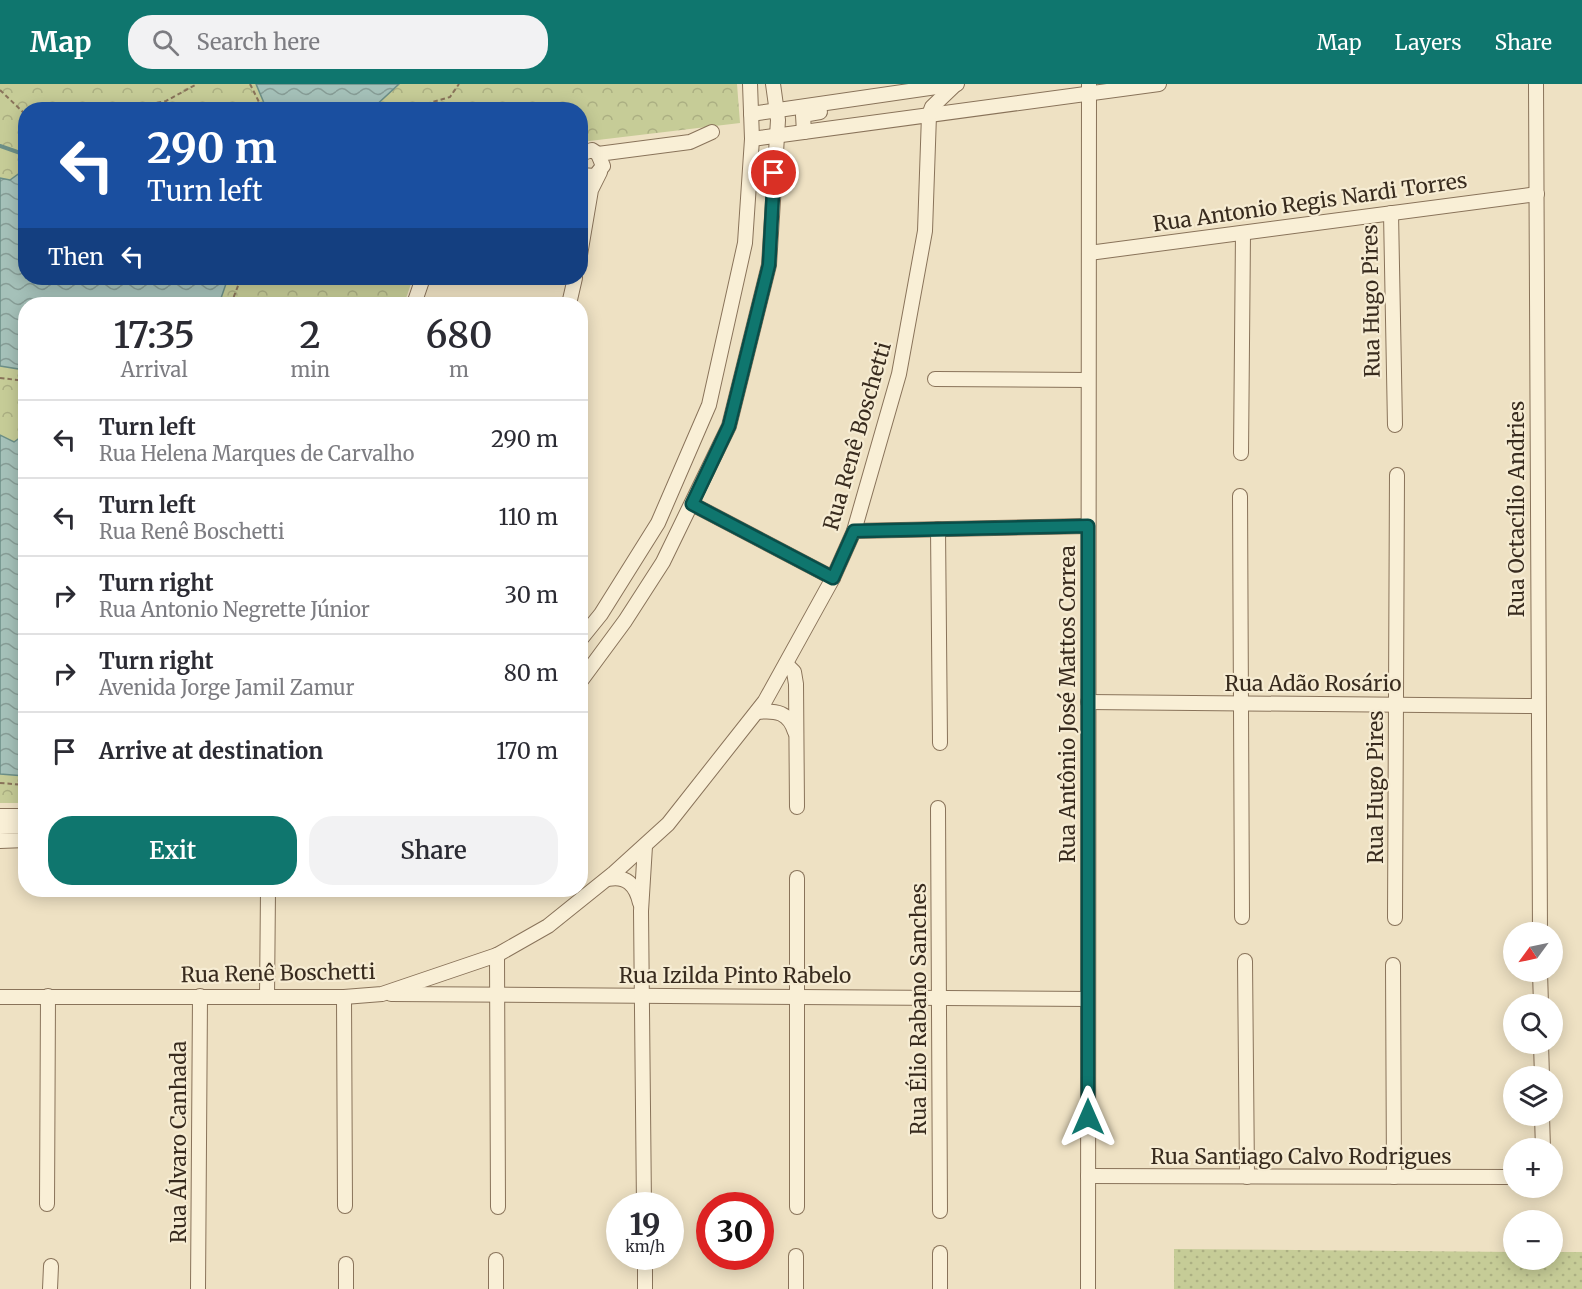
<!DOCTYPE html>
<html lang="en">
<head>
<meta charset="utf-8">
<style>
  body { margin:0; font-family:Merriweather,serif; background:#f2f2f3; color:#2b2b33; height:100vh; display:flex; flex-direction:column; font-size:22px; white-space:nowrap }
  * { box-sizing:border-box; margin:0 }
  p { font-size:20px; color:#7c7c81 }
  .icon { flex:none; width:33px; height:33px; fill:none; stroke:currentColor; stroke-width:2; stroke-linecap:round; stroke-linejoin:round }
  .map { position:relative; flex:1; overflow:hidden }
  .side { position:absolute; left:18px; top:213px; width:570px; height:600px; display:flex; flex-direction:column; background:#fff; border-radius:24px; box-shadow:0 3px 15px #0003 }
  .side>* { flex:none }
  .guide { position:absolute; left:18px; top:18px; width:570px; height:183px; border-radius:24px; box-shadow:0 3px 15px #0003; background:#1a4fa0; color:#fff; overflow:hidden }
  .needle { width:39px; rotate:237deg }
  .controls { position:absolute; left:1503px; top:838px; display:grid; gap:12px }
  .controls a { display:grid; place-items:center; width:60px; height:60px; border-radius:50%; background:#fff; box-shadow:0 3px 15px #0003; font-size:30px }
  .speed { position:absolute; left:606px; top:1108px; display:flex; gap:12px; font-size:30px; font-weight:700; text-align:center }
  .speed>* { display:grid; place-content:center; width:78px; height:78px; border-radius:50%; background:#fff; box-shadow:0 3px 15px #0003; line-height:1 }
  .speed small { font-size:15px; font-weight:400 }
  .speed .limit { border:9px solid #d22; background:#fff; color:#111 }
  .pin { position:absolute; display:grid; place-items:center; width:51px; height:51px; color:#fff; margin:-26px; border:3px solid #fff; border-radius:50%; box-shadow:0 2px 6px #0007 }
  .me { position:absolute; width:66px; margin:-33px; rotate:0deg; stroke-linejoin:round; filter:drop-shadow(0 0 4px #0008) }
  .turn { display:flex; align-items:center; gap:21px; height:126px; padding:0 30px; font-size:27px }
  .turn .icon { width:78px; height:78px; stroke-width:2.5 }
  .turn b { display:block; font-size:42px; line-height:51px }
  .then { display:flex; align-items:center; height:57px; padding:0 30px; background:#0003; gap:12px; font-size:22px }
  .eta { display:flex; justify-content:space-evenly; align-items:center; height:102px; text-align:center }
  .eta b { font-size:36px; font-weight:600; line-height:42px }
  .cta { display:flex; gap:12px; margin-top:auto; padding:12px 30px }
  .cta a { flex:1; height:69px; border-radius:24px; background:#0f766e; color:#fff; font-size:24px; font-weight:600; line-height:69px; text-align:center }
  .cta a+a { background:#f2f2f3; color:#2b2b33 }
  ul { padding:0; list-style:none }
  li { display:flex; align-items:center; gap:18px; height:78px; padding:0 30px; border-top:2px solid #e1e1e2 }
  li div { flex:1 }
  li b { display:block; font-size:22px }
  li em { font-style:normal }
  header { display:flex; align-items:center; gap:36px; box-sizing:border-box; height:84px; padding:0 30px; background:#0f766e; color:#fff }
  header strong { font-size:28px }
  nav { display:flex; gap:33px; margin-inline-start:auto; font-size:21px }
  .search { width:420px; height:54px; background:#f2f2f3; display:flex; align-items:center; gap:15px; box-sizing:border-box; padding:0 21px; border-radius:24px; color:#7c7c81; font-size:22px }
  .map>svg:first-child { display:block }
  .grass { fill:url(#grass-dots) }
  .park { fill:url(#park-crowns) }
  .water { fill:url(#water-waves); stroke:#6c8f87; stroke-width:1.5 }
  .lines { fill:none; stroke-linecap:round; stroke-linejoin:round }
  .stream { stroke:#6c8f87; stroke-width:4 }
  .minor-casing { stroke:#89735a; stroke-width:16 }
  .path { stroke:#89735a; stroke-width:2; stroke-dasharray:4.5 3; stroke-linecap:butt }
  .minor { stroke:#f9efd6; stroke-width:14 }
  .route-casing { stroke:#0a4d48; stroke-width:15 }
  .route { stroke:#0f766e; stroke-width:10 }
  .labels { text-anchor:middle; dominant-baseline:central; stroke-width:4.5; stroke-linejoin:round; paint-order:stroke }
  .street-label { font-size:21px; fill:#382b1e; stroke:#f6ecd3 }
</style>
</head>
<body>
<header>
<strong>Map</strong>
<div class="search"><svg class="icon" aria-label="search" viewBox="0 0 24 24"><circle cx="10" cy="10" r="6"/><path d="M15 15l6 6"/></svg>Search here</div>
<nav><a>Map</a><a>Layers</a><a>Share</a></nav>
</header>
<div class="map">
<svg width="1582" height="1205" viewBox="0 0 1582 1205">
  <defs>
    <pattern id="grass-dots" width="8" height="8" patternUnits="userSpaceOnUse" patternTransform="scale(1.5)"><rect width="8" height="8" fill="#c6cc97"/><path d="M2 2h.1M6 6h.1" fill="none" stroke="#abaf82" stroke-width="1.8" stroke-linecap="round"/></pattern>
    <pattern id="park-crowns" width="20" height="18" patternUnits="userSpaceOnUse" patternTransform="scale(1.5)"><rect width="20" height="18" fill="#c6cc97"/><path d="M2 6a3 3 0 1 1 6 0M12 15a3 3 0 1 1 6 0" fill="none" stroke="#abaf82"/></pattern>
    <pattern id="water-waves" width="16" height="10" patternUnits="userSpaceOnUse" patternTransform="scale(1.5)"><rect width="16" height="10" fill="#a5c1b9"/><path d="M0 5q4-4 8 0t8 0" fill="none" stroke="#879d96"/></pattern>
  </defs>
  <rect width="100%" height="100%" fill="#eee1c3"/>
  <!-- grass -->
  <path class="grass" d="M1174,1165L1513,1168L1514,1176H1552L1553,1168H1582V1205H1174Z"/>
  <!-- park -->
  <path class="park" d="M0,0H737L740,39L581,58L580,26H26V194H413L404,220H26L25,719H0Z"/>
  <!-- water -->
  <g class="water">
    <path d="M256,0H399L372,25L267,26Z"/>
    <path d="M25,80L26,194H228L219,220H26L25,286L0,282V94L10,96L25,85Z"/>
    <path d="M25,350L26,692H25L0,690V351L14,358Z"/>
  </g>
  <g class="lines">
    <!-- stream -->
    <path class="stream" d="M0,62L26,71"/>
    <!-- minor casing -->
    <g class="minor-casing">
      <g id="minor">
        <path d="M1536,0L1540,849"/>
        <path d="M751,30L957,0"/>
        <path d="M804,48L803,31L820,28"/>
        <path d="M752,55L1159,0"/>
        <path d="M580,70L592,66L598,70L603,82L595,92L581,91"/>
        <path d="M598,70L690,58L712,48"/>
        <path d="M1391,129L1395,341"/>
        <path d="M1089,169L1537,110"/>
        <path d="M580,171L591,106L600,88"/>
        <path d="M414,220L423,194"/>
        <path d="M569,220L575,194"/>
        <path d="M935,295L1088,296"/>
        <path d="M1241,369L1243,149"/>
        <path d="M1240,412L1242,833"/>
        <path d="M692,420L833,494"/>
        <path d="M938,445L940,659"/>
        <path d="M854,447L1088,442"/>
        <path d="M580,556L601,530L658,439L709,321L745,159L752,55L750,0"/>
        <path d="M786,580L794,588L796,600L797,723"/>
        <path d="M580,598L625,537L663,478L729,342L769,181L778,36L773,0"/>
        <path d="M1088,618L1537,622"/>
        <path d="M757,628C776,626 789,628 795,648"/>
        <path d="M938,724L940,1127"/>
        <path d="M0,732H26"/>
        <path d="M0,743L26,742"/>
        <path d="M0,757L26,756"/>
        <path d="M608,795C626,791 636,801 640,819"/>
        <path d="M1395,834L1397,391"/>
        <path d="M497,871L498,1123"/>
        <path d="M1245,877L1247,1093"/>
        <path d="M1393,881L1394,1093"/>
        <path d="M1540,888L1541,921"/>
        <path d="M391,910L1088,915"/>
        <path d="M0,913H344L382,910L497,871L548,842L614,789L668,740L765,617L833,494L854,447L899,290L925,147L929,31L932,23L956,0"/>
        <path d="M267,913L268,806"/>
        <path d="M344,913L345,1122"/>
        <path d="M1541,960L1542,993"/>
        <path d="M1542,1032L1543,1065"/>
        <path d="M1088,1092L1514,1093"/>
        <path d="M47,1120L48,912"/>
        <path d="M644,1122L641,827L645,762"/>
        <path d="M797,1123V794"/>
        <path d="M940,1169V1205"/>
        <path d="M796,1172V1205"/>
        <path d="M645,1173V1205"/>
        <path d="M496,1176V1205"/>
        <path d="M50,1205L51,1182"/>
        <path d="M198,1205L200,912"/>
        <path d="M346,1205V1180"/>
        <path d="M1088,1205L1089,0"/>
      </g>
    </g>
    <!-- path -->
    <g class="path">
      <path d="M250,0L263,26"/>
      <path d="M0,6L26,31"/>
      <path d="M419,22L450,13L459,0"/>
      <path d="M120,26L166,17L197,0"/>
      <path d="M390,26L419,22V26"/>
      <path d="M231,220L241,194"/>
      <path d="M0,294L26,297"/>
      <path d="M0,699L26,701"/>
    </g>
    <!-- minor -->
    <use href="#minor" class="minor"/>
  </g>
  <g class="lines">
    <!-- route casing -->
    <g class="route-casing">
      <path id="route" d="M774,89L769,181L729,342L692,420L833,494L854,447L1088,442V1033"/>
    </g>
    <!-- route -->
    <use href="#route" class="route"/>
  </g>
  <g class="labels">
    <!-- street labels -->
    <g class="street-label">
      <text transform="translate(1310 118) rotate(-8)">Rua Antonio Regis Nardi Torres</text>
      <text transform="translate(1371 217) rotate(-91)">Rua Hugo Pires</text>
      <text transform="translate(857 352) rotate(-74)">Rua Renê Boschetti</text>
      <text transform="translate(1516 425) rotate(-90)">Rua Octacílio Andries</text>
      <text x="1313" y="599">Rua Adão Rosário</text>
      <text transform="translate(1067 620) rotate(-90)">Rua Antônio José Mattos Correa</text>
      <text transform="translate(1375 703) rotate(-90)">Rua Hugo Pires</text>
      <text transform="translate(278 889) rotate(-1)">Rua Renê Boschetti</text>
      <text x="735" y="891">Rua Izilda Pinto Rabelo</text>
      <text transform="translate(918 925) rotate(-90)">Rua Élio Rabano Sanches</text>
      <text transform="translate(178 1058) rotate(-90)">Rua Álvaro Canhada</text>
      <text x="1301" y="1072">Rua Santiago Calvo Rodrigues</text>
    </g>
  </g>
</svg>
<div class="controls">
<a><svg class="needle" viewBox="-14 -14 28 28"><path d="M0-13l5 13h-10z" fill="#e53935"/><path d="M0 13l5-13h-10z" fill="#7c7c81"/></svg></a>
<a><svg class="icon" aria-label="search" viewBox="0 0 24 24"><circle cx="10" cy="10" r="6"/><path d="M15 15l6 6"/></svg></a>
<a><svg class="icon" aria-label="layers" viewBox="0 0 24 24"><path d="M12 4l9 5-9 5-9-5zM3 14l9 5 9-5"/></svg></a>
<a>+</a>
<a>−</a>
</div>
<div class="speed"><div>19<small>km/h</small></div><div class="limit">30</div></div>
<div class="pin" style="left:774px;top:89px;background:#d93025"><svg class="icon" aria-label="arrive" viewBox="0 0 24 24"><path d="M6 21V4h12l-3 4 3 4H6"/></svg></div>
<svg class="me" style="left:1088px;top:1033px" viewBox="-20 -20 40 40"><path d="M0-17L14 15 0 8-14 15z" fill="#0f766e" stroke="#fff" stroke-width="4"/></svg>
<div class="guide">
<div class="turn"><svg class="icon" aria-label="left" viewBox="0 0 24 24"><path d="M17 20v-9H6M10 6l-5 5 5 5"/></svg><div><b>290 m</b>Turn left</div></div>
<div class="then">Then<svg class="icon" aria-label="left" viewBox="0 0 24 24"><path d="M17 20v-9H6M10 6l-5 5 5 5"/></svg></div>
</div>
<section class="side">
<div class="eta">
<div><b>17:35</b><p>Arrival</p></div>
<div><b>2</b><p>min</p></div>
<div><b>680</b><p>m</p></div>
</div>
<ul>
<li><svg class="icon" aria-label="left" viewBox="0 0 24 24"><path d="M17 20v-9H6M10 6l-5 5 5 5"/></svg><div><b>Turn left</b><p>Rua Helena Marques de Carvalho</p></div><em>290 m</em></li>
<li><svg class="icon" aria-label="left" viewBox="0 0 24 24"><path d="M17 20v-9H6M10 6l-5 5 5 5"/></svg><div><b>Turn left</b><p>Rua Renê Boschetti</p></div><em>110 m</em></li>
<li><svg class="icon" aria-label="right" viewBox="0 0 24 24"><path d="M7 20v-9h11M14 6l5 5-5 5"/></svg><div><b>Turn right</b><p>Rua Antonio Negrette Júnior</p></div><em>30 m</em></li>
<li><svg class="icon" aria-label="right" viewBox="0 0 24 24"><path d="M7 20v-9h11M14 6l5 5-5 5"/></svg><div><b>Turn right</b><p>Avenida Jorge Jamil Zamur</p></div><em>80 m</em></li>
<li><svg class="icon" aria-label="arrive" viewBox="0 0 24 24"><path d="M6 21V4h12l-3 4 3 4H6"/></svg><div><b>Arrive at destination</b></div><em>170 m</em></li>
</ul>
<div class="cta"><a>Exit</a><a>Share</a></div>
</section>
</div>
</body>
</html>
